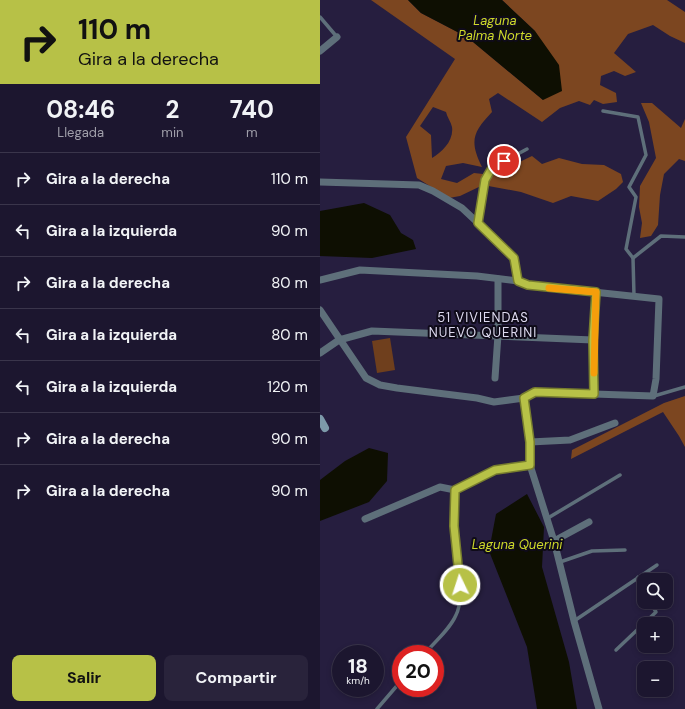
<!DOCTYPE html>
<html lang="es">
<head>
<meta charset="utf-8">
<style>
  body { margin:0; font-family:"DM Sans",sans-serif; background:#29233b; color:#f1f3f6; height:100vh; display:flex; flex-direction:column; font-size:15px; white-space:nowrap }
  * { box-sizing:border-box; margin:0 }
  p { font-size:13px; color:#a09faa }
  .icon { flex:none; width:22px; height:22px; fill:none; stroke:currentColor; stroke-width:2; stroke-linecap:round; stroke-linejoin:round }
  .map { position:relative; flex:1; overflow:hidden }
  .side { display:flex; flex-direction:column; background:#1c162f; width:320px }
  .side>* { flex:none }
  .hud { background:#b7c147; color:#111; overflow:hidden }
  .controls { position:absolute; left:317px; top:573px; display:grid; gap:8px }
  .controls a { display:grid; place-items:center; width:36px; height:36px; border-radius:8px; background:#1c162f; box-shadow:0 2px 6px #0003,0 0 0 1px #3a354b; font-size:20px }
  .speed { position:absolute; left:12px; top:645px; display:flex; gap:8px; font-size:20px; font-weight:700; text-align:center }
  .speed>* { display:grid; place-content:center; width:52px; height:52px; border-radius:50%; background:#1c162f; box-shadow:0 2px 6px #0003,0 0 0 1px #3a354b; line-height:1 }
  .speed small { font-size:10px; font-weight:400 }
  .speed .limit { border:6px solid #d22; background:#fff; color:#111 }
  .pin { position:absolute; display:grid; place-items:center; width:34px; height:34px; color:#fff; margin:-17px; border:2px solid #fff; border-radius:50%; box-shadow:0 1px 4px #0007 }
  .me { position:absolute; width:44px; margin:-22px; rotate:356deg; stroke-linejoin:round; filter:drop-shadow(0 0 3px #0008) }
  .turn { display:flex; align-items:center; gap:14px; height:84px; padding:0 12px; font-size:18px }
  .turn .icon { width:52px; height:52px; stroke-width:2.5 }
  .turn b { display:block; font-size:28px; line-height:34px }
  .eta { display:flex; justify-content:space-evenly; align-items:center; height:68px; text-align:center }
  .eta b { font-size:24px; font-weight:700; line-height:28px }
  .primary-button { display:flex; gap:8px; margin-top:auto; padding:8px 12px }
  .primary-button a { flex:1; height:46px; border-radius:8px; background:#b7c147; color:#111; font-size:16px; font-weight:700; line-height:46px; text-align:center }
  .primary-button a+a { background:#29233b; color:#f1f3f6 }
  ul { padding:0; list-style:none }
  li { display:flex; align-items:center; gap:12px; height:52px; padding:0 12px; border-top:1px solid #3a354b }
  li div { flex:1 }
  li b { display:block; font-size:15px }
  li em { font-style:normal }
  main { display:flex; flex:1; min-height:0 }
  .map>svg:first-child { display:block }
  .green { fill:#6f3f1d }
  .forest { fill:#7c4620; fill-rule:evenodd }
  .water { fill:#0e0f02 }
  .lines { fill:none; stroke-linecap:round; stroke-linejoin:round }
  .lane { stroke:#5e6f7a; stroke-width:3.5 }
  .street { stroke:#5e6f7a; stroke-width:7 }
  .secondary { stroke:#7d9aaa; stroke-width:8 }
  .route-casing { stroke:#777d2e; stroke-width:10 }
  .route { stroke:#b7c147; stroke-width:7 }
  .slow { stroke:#f59e0b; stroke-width:7 }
  .labels { text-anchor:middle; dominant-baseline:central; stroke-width:4; stroke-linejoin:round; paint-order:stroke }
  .water-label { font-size:13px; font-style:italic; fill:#ced92a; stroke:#0f0b19 }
  .neighbourhood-label { font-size:13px; letter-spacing:1px; fill:#dedaf0; stroke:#0f0b19 }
</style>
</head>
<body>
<main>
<section class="side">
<div class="hud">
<div class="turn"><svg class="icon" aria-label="right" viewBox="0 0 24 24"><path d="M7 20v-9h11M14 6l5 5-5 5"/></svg><div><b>110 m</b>Gira a la derecha</div></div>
</div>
<div class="eta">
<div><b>08:46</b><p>Llegada</p></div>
<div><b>2</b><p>min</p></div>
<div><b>740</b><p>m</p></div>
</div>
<ul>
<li><svg class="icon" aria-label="right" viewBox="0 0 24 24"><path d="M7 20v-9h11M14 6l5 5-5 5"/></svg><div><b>Gira a la derecha</b></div><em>110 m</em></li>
<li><svg class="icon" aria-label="left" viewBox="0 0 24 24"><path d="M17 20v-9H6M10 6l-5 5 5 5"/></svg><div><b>Gira a la izquierda</b></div><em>90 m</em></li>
<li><svg class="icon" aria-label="right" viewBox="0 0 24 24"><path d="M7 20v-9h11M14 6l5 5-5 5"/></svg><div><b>Gira a la derecha</b></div><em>80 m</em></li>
<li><svg class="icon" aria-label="left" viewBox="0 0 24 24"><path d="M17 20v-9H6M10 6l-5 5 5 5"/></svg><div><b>Gira a la izquierda</b></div><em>80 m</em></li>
<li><svg class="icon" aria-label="left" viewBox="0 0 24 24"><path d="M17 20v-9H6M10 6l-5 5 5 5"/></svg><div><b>Gira a la izquierda</b></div><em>120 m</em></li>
<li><svg class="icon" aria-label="right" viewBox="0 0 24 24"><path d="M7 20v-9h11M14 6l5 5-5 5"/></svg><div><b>Gira a la derecha</b></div><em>90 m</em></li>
<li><svg class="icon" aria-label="right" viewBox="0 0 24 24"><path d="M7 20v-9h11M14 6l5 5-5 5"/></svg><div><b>Gira a la derecha</b></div><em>90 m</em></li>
</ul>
<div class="primary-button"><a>Salir</a><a>Compartir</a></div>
</section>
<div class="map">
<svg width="365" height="709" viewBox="0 0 365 709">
  <rect width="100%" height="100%" fill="#261e3f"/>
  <!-- green -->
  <path class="green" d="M70,338L75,370L57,373L52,341Z"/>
  <!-- forest -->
  <g class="forest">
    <path d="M51,0H88L101,13L147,37L223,100L215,31L182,0H347L365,12V43L350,36L333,25L308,34L294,53L316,72L305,76L294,71L281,76L280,85L296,93L297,102L283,104L274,100L270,105L259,101L240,108L222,122L178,93L169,99L172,112C153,132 149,141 162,167L143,163L126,166L121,179L137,183L154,173L172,175L212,156L222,164L239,158L262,164L284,165L301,174L303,182L296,189L278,201L251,196L233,203L201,192L163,185L140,196L129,198L97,178L86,137L135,59ZM113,107L126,112C127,117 131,122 132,127C134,141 122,152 112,158L111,135L100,126Z"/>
    <path d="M321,103H332L361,128L365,119V161L359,159L344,174L340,195L338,225L331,236L320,238L322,223L319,207L320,186L336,158L329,122Z"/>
    <path d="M365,396V447L359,436L343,412L251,459L252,450L344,403Z"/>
  </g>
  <!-- water -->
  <g class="water">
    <path d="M88,0H182L215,31L239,65L242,91L223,100L147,37L101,13Z"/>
    <path d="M44,203L70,215L81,233L93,240L96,249L52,258L0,256V211Z"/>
    <path d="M49,448L68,453L67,481L49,502L0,521V480L25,461Z"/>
    <path d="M207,494L224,527L222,567L249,662L257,709H217L207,647L169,551L176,514Z"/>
  </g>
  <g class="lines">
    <!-- lane -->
    <g class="lane">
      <path d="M0,17L17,37"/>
      <path d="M283,111L318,117L326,155L309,187L316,197L306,249L313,258L314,296"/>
      <path d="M158,223L165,180L172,168L207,149"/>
      <path d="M313,258L341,236L365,237"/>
      <path d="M334,396L365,387"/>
      <path d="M228,518L300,475"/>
      <path d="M240,562L272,551L305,550"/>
      <path d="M318,577L324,589"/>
      <path d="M254,621L337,565"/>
      <path d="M296,650L336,612L330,602"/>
      <path d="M104,654C115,642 130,629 136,615C142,603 140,587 139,574"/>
      <path d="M57,709L81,681"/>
    </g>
    <!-- street -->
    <g class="street">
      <path d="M0,51L17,37"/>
      <path d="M0,182L99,185L113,191L142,208L158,223L195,258L198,281"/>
      <path d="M0,280L40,270L157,276L198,281L208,285L339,299L336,379L333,396L215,392L204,398L174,402L157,398L77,388L60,385L46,378L0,310"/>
      <path d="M0,353L19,340L52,331L273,340"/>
      <path d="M175,378L178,335V279"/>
      <path d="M274,395L273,340L276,292"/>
      <path d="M204,398L210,442V465L234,541L254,621L279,709"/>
      <path d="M210,442L250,440L295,423"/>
      <path d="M135,490L134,526L139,574"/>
      <path d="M45,519L120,487L135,490L175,470L210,465"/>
      <path d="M234,541L269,522"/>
    </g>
    <!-- secondary -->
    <path class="secondary" d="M0,419L5,428"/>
  </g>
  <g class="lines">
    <!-- route casing -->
    <g class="route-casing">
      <path id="route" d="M140,585L134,526L135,490L175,470L210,465V442L204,398L215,392L274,394L273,340L276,292L208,285L198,281L194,258L158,223L165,180L172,168L184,161"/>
    </g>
    <!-- route -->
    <use href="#route" class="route"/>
    <!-- slow -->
    <path class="slow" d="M229,288L276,292L274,373"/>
  </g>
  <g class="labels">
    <!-- water labels -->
    <g class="water-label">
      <text x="175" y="20">Laguna<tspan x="175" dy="15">Palma Norte</tspan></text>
      <text x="197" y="544">Laguna Querini</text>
    </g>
    <!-- neighbourhood labels -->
    <g class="neighbourhood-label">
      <text x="163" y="317">51 VIVIENDAS<tspan x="163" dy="15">NUEVO QUERINI</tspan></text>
    </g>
  </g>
</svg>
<div class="controls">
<a><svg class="icon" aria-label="search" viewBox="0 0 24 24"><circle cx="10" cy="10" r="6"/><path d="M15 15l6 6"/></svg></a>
<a>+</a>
<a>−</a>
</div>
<div class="speed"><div>18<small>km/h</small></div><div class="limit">20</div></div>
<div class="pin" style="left:184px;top:161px;background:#d93025"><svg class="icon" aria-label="arrive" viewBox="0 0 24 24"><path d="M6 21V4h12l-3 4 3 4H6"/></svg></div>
<svg class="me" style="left:140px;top:585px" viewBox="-20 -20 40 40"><circle r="17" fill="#b7c147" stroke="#fff" stroke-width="3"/><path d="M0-11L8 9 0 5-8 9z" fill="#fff"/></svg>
</div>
</main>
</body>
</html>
